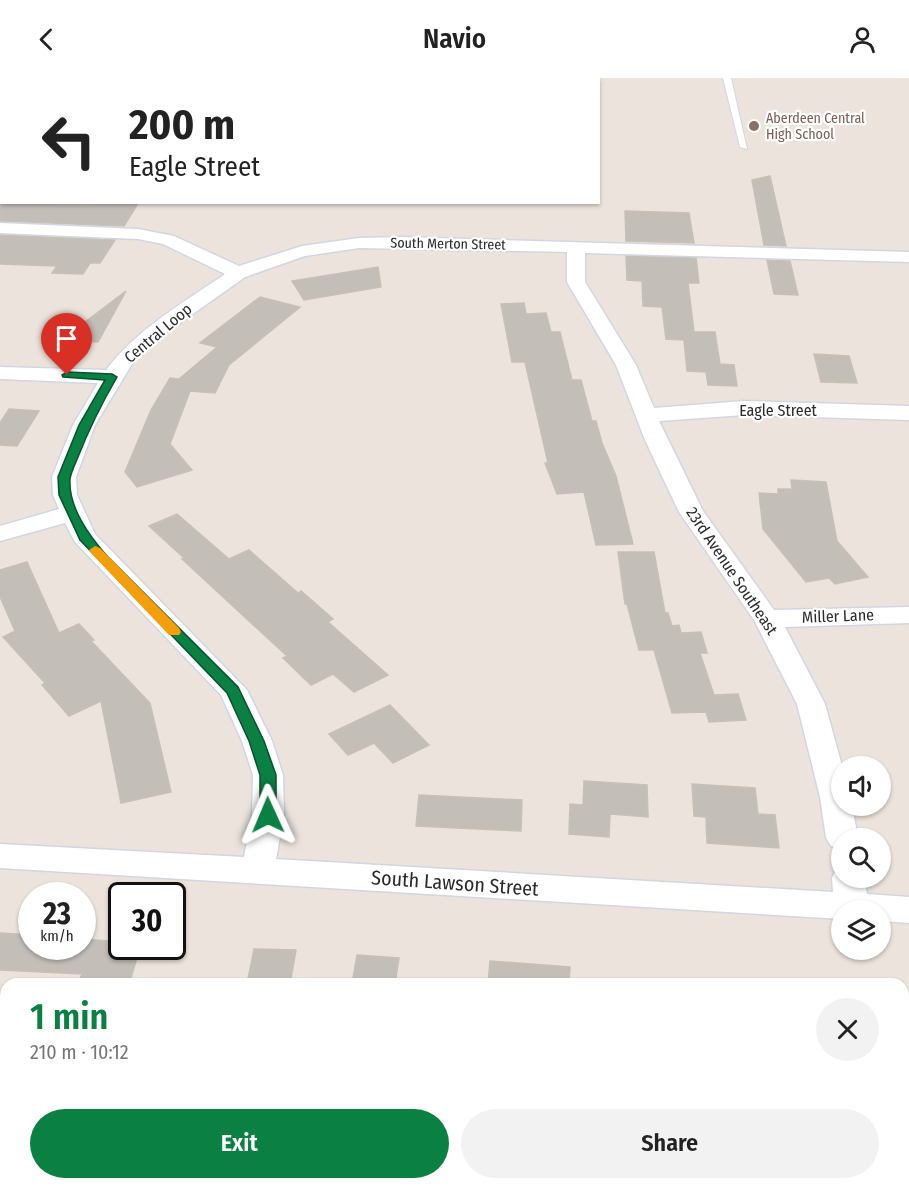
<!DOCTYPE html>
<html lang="en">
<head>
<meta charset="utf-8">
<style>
  body { margin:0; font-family:"Fira Sans Condensed",sans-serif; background:#f2f2f2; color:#222; height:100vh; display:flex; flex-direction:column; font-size:22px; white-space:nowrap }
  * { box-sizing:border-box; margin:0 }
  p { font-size:20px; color:#767676 }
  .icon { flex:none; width:33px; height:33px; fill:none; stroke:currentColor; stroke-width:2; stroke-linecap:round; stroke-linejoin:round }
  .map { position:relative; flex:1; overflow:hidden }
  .drawer { position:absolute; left:0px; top:900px; width:909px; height:212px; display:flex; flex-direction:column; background:#fff; border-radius:18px 18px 0 0; box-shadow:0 2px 4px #0004 }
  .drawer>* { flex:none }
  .banner { position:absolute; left:0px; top:0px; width:600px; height:126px; box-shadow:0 2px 4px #0004; background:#fff; color:#222; overflow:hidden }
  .buttons { position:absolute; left:831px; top:678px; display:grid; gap:12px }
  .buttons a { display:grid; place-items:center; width:60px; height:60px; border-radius:50%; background:#fff; box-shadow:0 2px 4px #0004; font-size:30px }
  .speed { position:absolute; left:18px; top:804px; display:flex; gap:12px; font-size:30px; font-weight:700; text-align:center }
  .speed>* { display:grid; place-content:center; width:78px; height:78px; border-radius:50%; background:#fff; box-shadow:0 2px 4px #0004; line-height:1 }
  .speed small { font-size:15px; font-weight:400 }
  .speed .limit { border:3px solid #111; border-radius:9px; background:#fff; color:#111 }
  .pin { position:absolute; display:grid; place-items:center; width:51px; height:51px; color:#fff; margin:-62px -26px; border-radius:50% 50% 50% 0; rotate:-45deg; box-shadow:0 0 6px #0007 }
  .pin .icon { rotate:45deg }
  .me { position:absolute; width:66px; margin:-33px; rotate:359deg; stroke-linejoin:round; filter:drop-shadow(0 0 4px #0008) }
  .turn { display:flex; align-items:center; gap:21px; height:126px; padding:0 30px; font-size:27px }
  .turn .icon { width:78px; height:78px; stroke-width:2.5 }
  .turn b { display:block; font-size:42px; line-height:51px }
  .round { display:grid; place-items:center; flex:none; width:63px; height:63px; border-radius:32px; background:#f2f2f2 }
  .summary { display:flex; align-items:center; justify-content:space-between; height:102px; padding:0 30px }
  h1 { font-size:36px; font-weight:600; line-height:45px; color:#0b8043 }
  .primary-button { display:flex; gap:12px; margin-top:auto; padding:12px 30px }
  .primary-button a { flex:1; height:69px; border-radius:36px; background:#0b8043; color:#fff; font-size:24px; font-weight:600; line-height:69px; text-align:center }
  .primary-button a+a { background:#f2f2f2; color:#222 }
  header { display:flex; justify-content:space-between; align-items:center; height:78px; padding:0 30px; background:#fff; font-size:27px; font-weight:600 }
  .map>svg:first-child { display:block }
  .building { fill:#c4beb9; stroke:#c7c0b6; stroke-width:1.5 }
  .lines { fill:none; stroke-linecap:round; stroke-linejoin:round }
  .lane-casing { stroke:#d2d6e2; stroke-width:2 }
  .street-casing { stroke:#d2d6e2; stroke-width:3 }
  .lane { fill:#fff; fill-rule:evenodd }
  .street { fill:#fff; fill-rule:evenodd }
  .route { fill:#0b8043; stroke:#07532c; stroke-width:1.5 }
  .slow { fill:#f59e0b }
  .education-dot { fill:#8d6e63; stroke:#fff; stroke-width:2 }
  .labels { text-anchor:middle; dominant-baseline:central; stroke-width:4.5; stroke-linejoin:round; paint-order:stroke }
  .far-education-label { font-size:14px; fill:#785e54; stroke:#fff; text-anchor:start }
  .far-street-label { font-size:14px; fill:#2a2a2a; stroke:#fff }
  .street-label { font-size:16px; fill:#2a2a2a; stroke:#fff }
  .near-street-label { font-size:20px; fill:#2a2a2a; stroke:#fff }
</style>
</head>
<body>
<header><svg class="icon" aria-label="back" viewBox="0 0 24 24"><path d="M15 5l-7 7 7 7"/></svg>Navio<svg class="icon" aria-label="person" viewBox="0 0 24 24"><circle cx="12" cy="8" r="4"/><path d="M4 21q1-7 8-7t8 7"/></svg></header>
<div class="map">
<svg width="909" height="1111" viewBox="0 0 909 1111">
  <rect width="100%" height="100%" fill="#ece4dc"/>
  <!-- building -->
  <g class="building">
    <path d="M770,98L786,168L764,167L752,102Z"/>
    <path d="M0,124L89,127L90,124H139L124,148L0,143Z"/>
    <path d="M625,133L689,135L694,165L626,163Z"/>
    <path d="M0,157L115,162L100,185H90L83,196L52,195L57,188L0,186Z"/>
    <path d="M626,178L696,180L699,205H688L694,254H715L720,286L734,287L737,308L708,307L706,294L687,293L684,262L666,261L662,229L643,228L642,203L627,202Z"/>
    <path d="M767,182L790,183L798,217L774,216Z"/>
    <path d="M378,189L381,209L304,222L292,203Z"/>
    <path d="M126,213L98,264L61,262Z"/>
    <path d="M260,219L300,229L229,287L215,315L190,313L170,366L192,392L137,409L125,394L151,332L170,300L179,301L217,269L200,265Z"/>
    <path d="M524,225L526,236L546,235L551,254H560L572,302H581L592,343H596L602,365L616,398L633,466L596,467L584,414L557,416L545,385H548L525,284H512L501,226Z"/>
    <path d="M814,276L849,278L857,305L821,304Z"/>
    <path d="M9,331L39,333L17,368L0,367V345Z"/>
    <path d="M791,402L826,404L837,463L868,499L835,506L829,500L806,504L763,451L759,415L778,416V411H792Z"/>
    <path d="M177,436L229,481L249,472L298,515L301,513L333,541L328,544L388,597L354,614L333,596L311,607L283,580L287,578L182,481L184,480L149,448Z"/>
    <path d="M618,474H654L665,535H668L672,548L679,547L681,555L701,554L707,575H700L714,617L738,616L746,642L709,644L706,634L672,635L654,572H639L627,526H625Z"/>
    <path d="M27,484L59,555L79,546L94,562L91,563L150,625L171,714L121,725L101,623L69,638L42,607L45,605L3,559L15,553L0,519V492Z"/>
    <path d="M390,627L429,667L393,685L374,665L348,677L329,656Z"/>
    <path d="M584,703L647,707L648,739L610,736L609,759L569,756L570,726L583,727Z"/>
    <path d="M692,706L755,710L758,736L775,737L779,770L707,765L706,739L694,738Z"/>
    <path d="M419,717L522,722L521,753L416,748Z"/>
    <path d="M0,855L32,857V868H82V861L122,864V868H129L127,876L138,877L129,906H78L82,896L0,892Z"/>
    <path d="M254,871L296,872L290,906H247Z"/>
    <path d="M357,877L399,880L395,906H352Z"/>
    <path d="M490,883L570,889L569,906H488Z"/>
  </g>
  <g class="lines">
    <!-- lane casing -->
    <g class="lane-casing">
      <g id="lane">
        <path d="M723,0H731L747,71L740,69Z"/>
        <rect x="0" y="38" width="2" height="4"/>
      </g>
    </g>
    <!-- street casing -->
    <g class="street-casing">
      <path id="street" d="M0,145L138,151L174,158L239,188L302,168L359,160L401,159L909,174V184L585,175V204L636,287L654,330L744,323L909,328V342L744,337L659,343L703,433L774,532L909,529V545L785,549L825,626L842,688V728H852L858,760H842V772L831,768L826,760L820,719L797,626L754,542L679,434L645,362L616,287L567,204V174L359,170L305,178L245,199L166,255L135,281L95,347L76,399L77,417L95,456L247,612L272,663L283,697L284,737L276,781L833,814L832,800L836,791L842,789V800H864L867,816L909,819V845L880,843V832H842V841L0,790V766L244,779L252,737L253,697L242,663L221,617L75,464L65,445L0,463V448L59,431L53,417L52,399L73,347L98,305L0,301V289L106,292C137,251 183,225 225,196L163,166L138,161L0,155Z"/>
    </g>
    <!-- lane -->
    <use href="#lane" class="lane"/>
    <!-- street -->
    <use href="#street" class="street"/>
  </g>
  <!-- route -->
  <path class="route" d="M67,294L112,296L117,299C102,325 89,351 78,379C75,386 71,394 70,401C68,430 90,459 108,479L238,609L264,663L276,697V737L274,741H263L260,737V697L249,663L227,615L80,462L59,417L58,399L79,347L105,302L63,299L62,297Z"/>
  <!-- slow -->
  <path class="slow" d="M95,468L100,470L179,550L181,554L179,557H169L91,475L89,472Z"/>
  <!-- markers -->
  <circle class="education-dot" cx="754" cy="48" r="6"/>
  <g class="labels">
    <!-- far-education labels -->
    <g class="far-education-label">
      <text x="766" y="40">Aberdeen Central<tspan x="766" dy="16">High School</tspan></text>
    </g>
    <!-- far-street labels -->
    <g class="far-street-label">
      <text transform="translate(448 166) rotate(1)">South Merton Street</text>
    </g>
    <!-- street labels -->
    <g class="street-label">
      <text transform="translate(158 255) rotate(-40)">Central Loop</text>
      <text x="778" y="332">Eagle Street</text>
      <text transform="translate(732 493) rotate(56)">23rd Avenue Southeast</text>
      <text transform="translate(838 538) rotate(-2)">Miller Lane</text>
    </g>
    <!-- near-street labels -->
    <g class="near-street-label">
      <text transform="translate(455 805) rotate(4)">South Lawson Street</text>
    </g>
  </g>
</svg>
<div class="buttons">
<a><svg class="icon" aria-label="sound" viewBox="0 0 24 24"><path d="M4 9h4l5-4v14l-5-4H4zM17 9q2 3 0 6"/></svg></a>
<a><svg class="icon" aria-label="search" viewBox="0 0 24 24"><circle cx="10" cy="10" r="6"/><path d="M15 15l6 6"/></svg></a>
<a><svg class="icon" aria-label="layers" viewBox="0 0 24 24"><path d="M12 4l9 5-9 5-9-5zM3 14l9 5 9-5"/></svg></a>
</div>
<div class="speed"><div>23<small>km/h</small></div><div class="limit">30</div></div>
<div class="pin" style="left:67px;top:297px;background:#d93025"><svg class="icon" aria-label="arrive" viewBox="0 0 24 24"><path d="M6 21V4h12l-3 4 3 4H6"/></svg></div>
<svg class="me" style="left:268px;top:737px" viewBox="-20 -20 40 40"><path d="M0-17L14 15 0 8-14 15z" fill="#0b8043" stroke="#fff" stroke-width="4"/></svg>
<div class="banner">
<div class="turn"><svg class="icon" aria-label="left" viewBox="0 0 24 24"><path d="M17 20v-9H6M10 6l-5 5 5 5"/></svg><div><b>200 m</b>Eagle Street</div></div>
</div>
<section class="drawer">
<div class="summary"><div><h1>1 min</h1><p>210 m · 10:12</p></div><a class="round"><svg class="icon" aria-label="close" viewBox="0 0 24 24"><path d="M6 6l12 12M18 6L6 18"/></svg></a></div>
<div class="primary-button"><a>Exit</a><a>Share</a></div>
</section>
</div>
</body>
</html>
